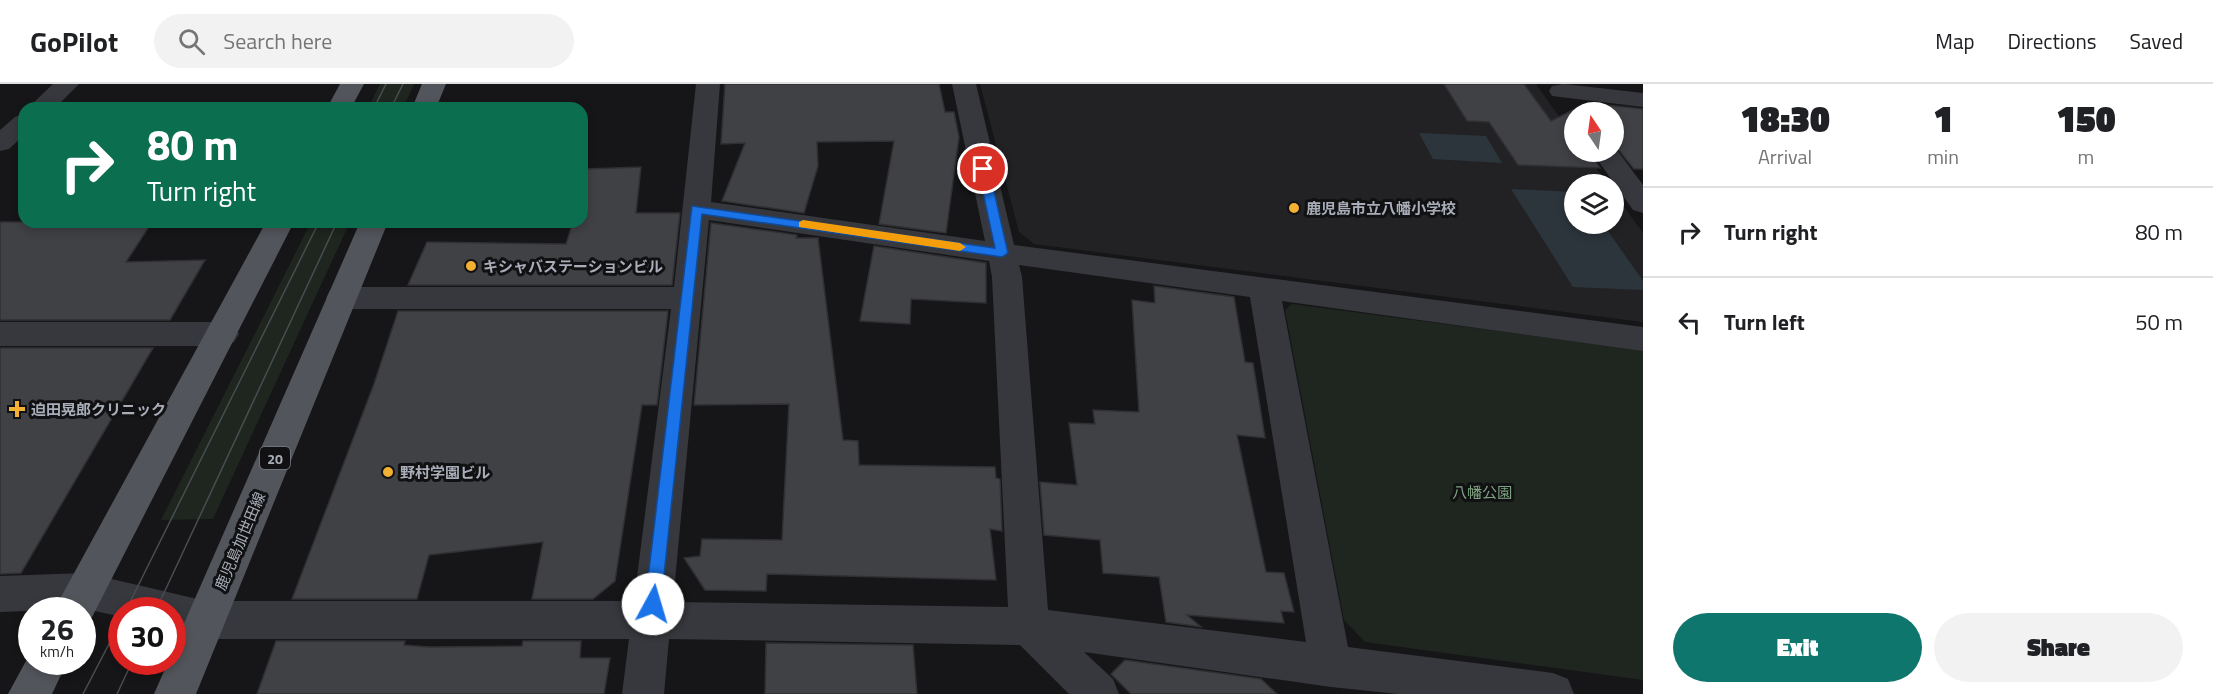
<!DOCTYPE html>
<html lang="en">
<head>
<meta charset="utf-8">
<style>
  body { margin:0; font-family:"Titillium Web","Noto Sans JP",sans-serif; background:#f2f2f2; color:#202124; height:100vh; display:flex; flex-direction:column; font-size:22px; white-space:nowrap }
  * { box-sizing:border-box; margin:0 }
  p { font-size:20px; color:#757577 }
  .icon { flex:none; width:33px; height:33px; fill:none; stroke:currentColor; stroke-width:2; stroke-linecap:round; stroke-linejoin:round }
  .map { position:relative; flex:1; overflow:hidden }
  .side { display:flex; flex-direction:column; background:#fff; width:570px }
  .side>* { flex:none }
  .banner { position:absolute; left:18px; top:18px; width:570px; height:126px; border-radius:18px; box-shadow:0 3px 9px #0003; background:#0b6e4f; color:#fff; overflow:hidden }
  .needle { width:39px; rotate:347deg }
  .fabs { position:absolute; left:1564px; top:18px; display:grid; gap:12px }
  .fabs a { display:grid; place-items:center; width:60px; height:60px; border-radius:50%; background:#fff; box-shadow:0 3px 9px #0003; font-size:30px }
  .speed { position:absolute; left:18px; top:513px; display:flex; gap:12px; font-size:30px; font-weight:700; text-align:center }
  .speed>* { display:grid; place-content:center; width:78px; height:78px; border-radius:50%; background:#fff; box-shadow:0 3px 9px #0003; line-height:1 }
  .speed small { font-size:15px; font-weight:400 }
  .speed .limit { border:9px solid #d22; background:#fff; color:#111 }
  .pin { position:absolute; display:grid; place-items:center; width:51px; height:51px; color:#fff; margin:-26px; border:3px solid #fff; border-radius:50%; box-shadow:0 2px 6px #0007 }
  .me { position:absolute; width:66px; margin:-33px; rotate:6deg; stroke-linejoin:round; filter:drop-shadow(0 0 4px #0008) }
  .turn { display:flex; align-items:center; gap:21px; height:126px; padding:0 30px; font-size:27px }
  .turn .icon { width:78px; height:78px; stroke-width:2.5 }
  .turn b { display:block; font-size:42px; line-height:51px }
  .eta { display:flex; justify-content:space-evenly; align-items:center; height:102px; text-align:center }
  .eta b { font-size:36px; font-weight:800; line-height:42px }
  .cta { display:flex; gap:12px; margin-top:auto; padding:12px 30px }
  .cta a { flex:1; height:69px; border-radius:36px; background:#0f766e; color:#fff; font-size:24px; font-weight:800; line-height:69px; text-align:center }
  .cta a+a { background:#f2f2f2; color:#202124 }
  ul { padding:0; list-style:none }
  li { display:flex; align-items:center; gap:18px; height:90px; padding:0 30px; border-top:2px solid #e0e0e0 }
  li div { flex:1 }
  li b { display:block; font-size:22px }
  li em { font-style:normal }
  header { display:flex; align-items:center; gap:36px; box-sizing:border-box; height:84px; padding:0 30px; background:#fff; border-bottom:2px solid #e0e0e0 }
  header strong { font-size:28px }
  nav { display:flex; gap:33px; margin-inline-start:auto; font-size:21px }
  .search { width:420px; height:54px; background:#f2f2f2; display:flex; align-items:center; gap:15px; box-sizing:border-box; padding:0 21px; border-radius:33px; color:#757577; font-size:22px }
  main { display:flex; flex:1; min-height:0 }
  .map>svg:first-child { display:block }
  .built { fill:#222225 }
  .green { fill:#1e261f }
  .water { fill:#2c353c }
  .building { fill:#404145; stroke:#303034; stroke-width:1.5 }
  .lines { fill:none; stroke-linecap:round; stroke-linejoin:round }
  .minor { fill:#37383d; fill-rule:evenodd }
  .primary { fill:#53555c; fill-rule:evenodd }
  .tram { stroke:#4a4c52; stroke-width:1.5 }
  .route { fill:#1a73e8; stroke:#114b97; stroke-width:1.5 }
  .slow { fill:#f59e0b }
  .poi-dot { fill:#f2b134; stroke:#111113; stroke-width:2 }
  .labels { text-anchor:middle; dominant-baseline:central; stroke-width:6; stroke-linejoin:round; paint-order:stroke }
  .shield { fill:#111113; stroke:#7b7e86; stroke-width:1.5 }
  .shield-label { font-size:14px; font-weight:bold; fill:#a8adb8 }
  .poi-label { font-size:15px; font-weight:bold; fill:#a8adb8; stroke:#111113; text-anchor:start }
  .park-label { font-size:15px; fill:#7fa381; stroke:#111113 }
  .street-label { font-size:15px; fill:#a8adb8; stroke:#111113 }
</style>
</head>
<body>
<header>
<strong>GoPilot</strong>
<div class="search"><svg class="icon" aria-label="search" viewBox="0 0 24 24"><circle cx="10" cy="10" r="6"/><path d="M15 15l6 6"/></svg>Search here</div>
<nav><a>Map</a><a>Directions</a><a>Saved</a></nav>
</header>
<main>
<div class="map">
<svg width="1643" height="610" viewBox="0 0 1643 610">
  <rect width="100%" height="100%" fill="#161618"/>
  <!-- built -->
  <path class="built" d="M980,0H1536L1575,55V68H1584L1608,100H1575V140H1614V109L1643,149V238L1034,160L1019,148Z"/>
  <!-- green -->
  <g class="green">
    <path d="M380,0H414L403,24H368Z"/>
    <path d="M311,138H350L213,435L161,436Z"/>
    <path d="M1292,220L1643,266V596L1365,558L1344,536L1285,226Z"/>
  </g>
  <!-- water -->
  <g class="water">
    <path d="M1419,49L1486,52L1502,79L1433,75Z"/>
    <path d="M1511,105L1575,108V140H1603L1643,197V206L1573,203Z"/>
  </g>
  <!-- building -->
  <g class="building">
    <path d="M725,0H939L945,28H954L959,53L946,149L879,140L894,57L817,58L818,82L804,129L722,117L745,59L721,60Z"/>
    <path d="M1444,0H1524L1551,37L1587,19L1643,25V85H1634L1614,60V28H1575V68H1590L1600,84L1518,81L1489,38L1467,37Z"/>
    <path d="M641,83L636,129H680L672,201H408L427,158L566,160L573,138H582V109L586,85Z"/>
    <path d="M0,138H152L126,178L205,176L170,236H0Z"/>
    <path d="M711,139L797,151L796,154H818L843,356L858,357L859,381L995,383L996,394L1000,395L1002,447L990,445L996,496L767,490L766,507L705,506L684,474L700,472L702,455L782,456L789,320L694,321Z"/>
    <path d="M874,162L986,179V219L911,215L910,240L860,237Z"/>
    <path d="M1154,202L1234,213L1245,278L1253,279L1265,354L1237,351L1266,488L1284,489L1294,528L1281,527L1284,539L1187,531L1201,543L1166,538L1159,493L1103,489L1100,456L1044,451L1040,398L1077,401L1069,339L1095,340L1093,326L1139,328L1132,216L1155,219Z"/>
    <path d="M398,227H668L657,321H642L615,497L593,515H532L543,458L429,471L417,515H292L374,300Z"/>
    <path d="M0,264H153L21,489L0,490Z"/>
    <path d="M276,557H405L404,561L429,563L522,562L523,557H581L580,574H610L604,610H257Z"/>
    <path d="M766,559L913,561L917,610H765Z"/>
    <path d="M1125,576L1261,595L1277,610H1131L1111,590Z"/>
  </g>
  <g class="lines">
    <!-- minor -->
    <g class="minor">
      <path d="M53,0H79L55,24H28Z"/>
      <path d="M696,0H720L711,118L985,157L952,0H976L1014,161L1643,243V267L1282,217L1348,563L1553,589L1568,595L1574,610H1398L1331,603L1084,568L1113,595L1119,610H1069L1020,561L669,555L664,610H622L629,555H206L172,545V526H122V533L86,525L0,528V492L86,489L206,517H634L671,225H341L330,222L326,214L330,206L341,203H674ZM709,136L989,177L992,193L1008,523L673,518ZM1019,181L1250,213L1306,558L1048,526L1022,193Z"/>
      <path d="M1564,0L1643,9V23L1552,12L1549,7L1552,2Z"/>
      <path d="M24,30V51L9,65L0,67V46L15,33Z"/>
      <path d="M1614,62L1643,101V129L1633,126L1592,68H1614Z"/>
      <path d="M0,238H223L234,242L239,250L234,258L223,262H0Z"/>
    </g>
    <!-- primary -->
    <g class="primary">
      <path d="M340,0H364L351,24H327Z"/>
      <path d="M422,0H446L436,24H412Z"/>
      <path d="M266,138H294L89,539L82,541V526H56L61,513Z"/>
      <path d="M360,138H388L196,610H154L168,578H172V567Z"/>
      <path d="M32,566V578H67L52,610H8Z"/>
    </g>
    <!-- tram -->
    <g class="tram">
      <path d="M374,24L386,0"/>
      <path d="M391,24L403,0"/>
      <path d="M126,526L319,138"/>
      <path d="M156,526L337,138"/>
      <path d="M83,610L122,535"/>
      <path d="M117,610L132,578"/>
    </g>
  </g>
  <!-- route -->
  <path class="route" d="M983,82L989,85L1008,169L1002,173L702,130L661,520L659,525L653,527L647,525L645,520L692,122L995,164L978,85Z"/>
  <!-- slow -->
  <path class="slow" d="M803,136L960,159L966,163L960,167L799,143V138Z"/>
  <!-- markers -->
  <g class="poi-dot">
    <circle cx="1294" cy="124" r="6"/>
    <circle cx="471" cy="182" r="6"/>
    <path d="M14 316h6v6h6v6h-6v6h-6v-6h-6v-6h6z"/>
    <circle cx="388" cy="388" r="6"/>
  </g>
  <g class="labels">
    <!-- shield labels -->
    <rect class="shield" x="260" y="363" width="30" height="22" rx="4.5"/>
    <g class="shield-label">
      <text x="275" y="374">20</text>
    </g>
    <!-- poi labels -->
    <g class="poi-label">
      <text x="1306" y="124">鹿児島市立八幡小学校</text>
      <text x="483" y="182">キシャバステーションビル</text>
      <text x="31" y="325">迫田晃郎クリニック</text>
      <text x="400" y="388">野村学園ビル</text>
    </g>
    <!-- park labels -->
    <g class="park-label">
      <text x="1482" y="408">八幡公園</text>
    </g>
    <!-- street labels -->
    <g class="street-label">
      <text transform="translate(240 457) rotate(-67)">鹿児島加世田線</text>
    </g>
  </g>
</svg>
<div class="fabs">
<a><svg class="needle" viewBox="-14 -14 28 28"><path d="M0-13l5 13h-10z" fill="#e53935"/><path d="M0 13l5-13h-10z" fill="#757577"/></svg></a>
<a><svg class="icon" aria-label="layers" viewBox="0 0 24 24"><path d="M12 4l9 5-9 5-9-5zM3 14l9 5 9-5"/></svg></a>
</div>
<div class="speed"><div>26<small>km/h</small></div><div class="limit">30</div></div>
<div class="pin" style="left:983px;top:85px;background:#d93025"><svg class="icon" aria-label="arrive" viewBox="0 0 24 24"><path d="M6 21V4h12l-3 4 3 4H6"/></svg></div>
<svg class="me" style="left:653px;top:520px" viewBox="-20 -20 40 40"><circle r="19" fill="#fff"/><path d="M0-13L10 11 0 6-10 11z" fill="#1a73e8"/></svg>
<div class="banner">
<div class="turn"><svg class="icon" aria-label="right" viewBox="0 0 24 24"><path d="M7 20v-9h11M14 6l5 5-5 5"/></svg><div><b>80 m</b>Turn right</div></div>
</div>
</div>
<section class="side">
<div class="eta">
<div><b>18:30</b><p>Arrival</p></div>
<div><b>1</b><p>min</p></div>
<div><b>150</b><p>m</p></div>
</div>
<ul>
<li><svg class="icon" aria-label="right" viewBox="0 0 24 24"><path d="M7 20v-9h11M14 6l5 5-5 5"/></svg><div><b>Turn right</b></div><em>80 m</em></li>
<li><svg class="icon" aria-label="left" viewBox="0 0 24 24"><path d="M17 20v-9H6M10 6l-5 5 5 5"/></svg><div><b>Turn left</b></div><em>50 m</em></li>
</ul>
<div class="cta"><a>Exit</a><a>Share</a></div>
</section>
</main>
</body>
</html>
